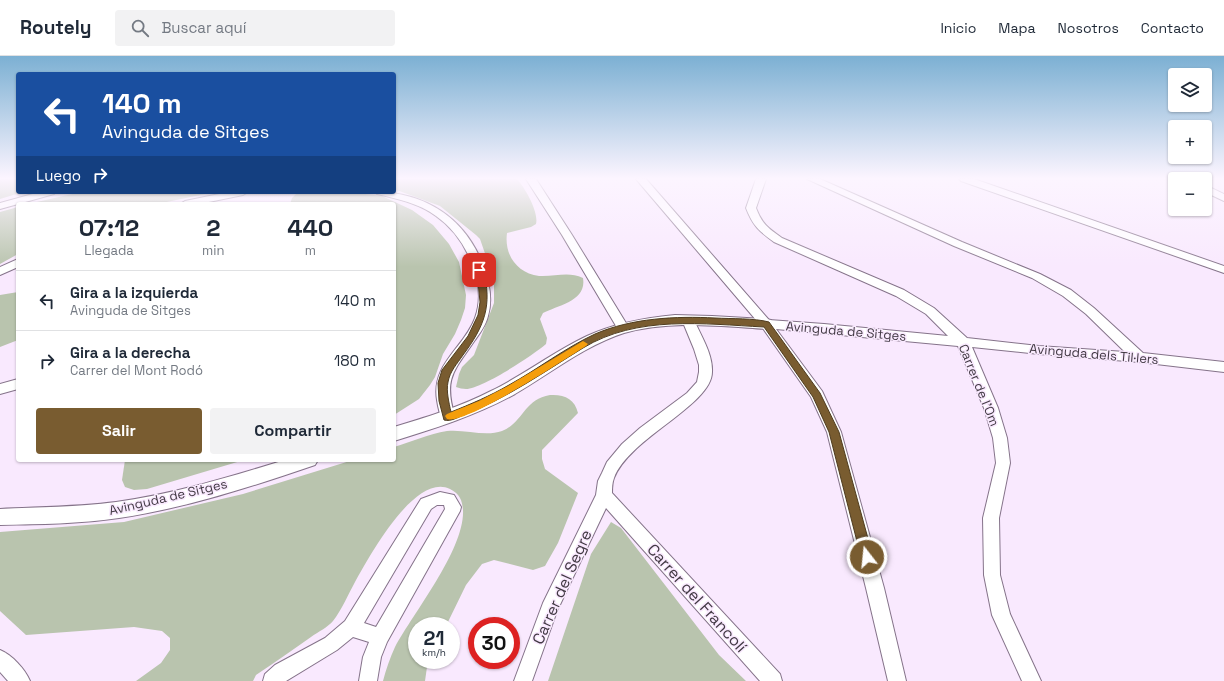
<!DOCTYPE html>
<html lang="es">
<head>
<meta charset="utf-8">
<style>
  body { margin:0; font-family:"Space Grotesk",sans-serif; background:#f2f2f3; color:#1f2937; height:100vh; display:flex; flex-direction:column; font-size:15px; white-space:nowrap }
  * { box-sizing:border-box; margin:0 }
  p { font-size:13px; color:#747a83 }
  .icon { flex:none; width:22px; height:22px; fill:none; stroke:currentColor; stroke-width:2; stroke-linecap:round; stroke-linejoin:round }
  .map { position:relative; flex:1; overflow:hidden }
  .side { position:absolute; left:16px; top:146px; width:380px; height:260px; display:flex; flex-direction:column; background:#fff; border-radius:4px; box-shadow:0 1px 3px #0004 }
  .side>* { flex:none }
  .hud { position:absolute; left:16px; top:16px; width:380px; height:122px; border-radius:4px; box-shadow:0 1px 3px #0004; background:#1a4fa0; color:#fff; overflow:hidden }
  .controls { position:absolute; left:1168px; top:12px; display:grid; gap:8px }
  .controls a { display:grid; place-items:center; width:44px; height:44px; border-radius:4px; background:#fff; box-shadow:0 1px 3px #0004; font-size:20px }
  .speed { position:absolute; left:408px; top:561px; display:flex; gap:8px; font-size:20px; font-weight:700; text-align:center }
  .speed>* { display:grid; place-content:center; width:52px; height:52px; border-radius:50%; background:#fff; box-shadow:0 1px 3px #0004; line-height:1 }
  .speed small { font-size:10px; font-weight:400 }
  .speed .limit { border:6px solid #d22; background:#fff; color:#111 }
  .pin { position:absolute; display:grid; place-items:center; width:34px; height:34px; color:#fff; margin:-17px; border-radius:8px; box-shadow:0 2px 6px #0006 }
  .me { position:absolute; width:44px; margin:-22px; rotate:344deg; stroke-linejoin:round; filter:drop-shadow(0 0 3px #0008) }
  .turn { display:flex; align-items:center; gap:14px; height:84px; padding:0 20px; font-size:18px }
  .turn .icon { width:52px; height:52px; stroke-width:2.5 }
  .turn b { display:block; font-size:28px; line-height:34px }
  .then { display:flex; align-items:center; height:38px; padding:0 20px; background:#0003; gap:8px; font-size:15px }
  .eta { display:flex; justify-content:space-evenly; align-items:center; height:68px; text-align:center }
  .eta b { font-size:24px; font-weight:700; line-height:28px }
  .action { display:flex; gap:8px; margin-top:auto; padding:8px 20px }
  .action a { flex:1; height:46px; border-radius:4px; background:#795c30; color:#fff; font-size:16px; font-weight:700; line-height:46px; text-align:center }
  .action a+a { background:#f2f2f3; color:#1f2937 }
  ul { padding:0; list-style:none }
  li { display:flex; align-items:center; gap:12px; height:60px; padding:0 20px; border-top:1px solid #e0e1e3 }
  li div { flex:1 }
  li b { display:block; font-size:15px }
  li em { font-style:normal }
  header { display:flex; align-items:center; gap:24px; box-sizing:border-box; height:56px; padding:0 20px; background:#fff; border-bottom:1px solid #e0e1e3 }
  header strong { font-size:19px }
  nav { display:flex; gap:22px; margin-inline-start:auto; font-size:14px }
  .search { width:280px; height:36px; background:#f2f2f3; display:flex; align-items:center; gap:10px; box-sizing:border-box; padding:0 14px; border-radius:4px; color:#747a83; font-size:15px }
  .map>svg:first-child { display:block }
  .green { fill:#b9c4ae }
  .lines { fill:none; stroke-linecap:round; stroke-linejoin:round }
  .minor-casing { stroke:#85738a; stroke-width:2 }
  .tertiary-casing { stroke:#85738a; stroke-width:2 }
  .minor { fill:#fff; fill-rule:evenodd }
  .tertiary { fill:#fff; fill-rule:evenodd }
  .route { fill:#795c30; stroke:#4f3c1f }
  .slow { fill:#f59e0b }
  .labels { text-anchor:middle; dominant-baseline:central; stroke-width:3; stroke-linejoin:round; paint-order:stroke }
  .street-label { font-size:13px; fill:#413943; stroke:#f9e9fe }
  .near-street-label { font-size:16px; fill:#413943; stroke:#f9e9fe }
</style>
</head>
<body>
<header>
<strong>Routely</strong>
<div class="search"><svg class="icon" aria-label="search" viewBox="0 0 24 24"><circle cx="10" cy="10" r="6"/><path d="M15 15l6 6"/></svg>Buscar aquí</div>
<nav><a>Inicio</a><a>Mapa</a><a>Nosotros</a><a>Contacto</a></nav>
</header>
<div class="map">
<svg width="1224" height="625" viewBox="0 0 1224 625">
  <rect width="100%" height="100%" fill="#f9e9fe"/>
  <!-- green -->
  <g class="green">
    <path d="M0,123H18V136H23L0,143Z"/>
    <path d="M394,123H517C525,132 539,156 536,168L531,171L507,177C504,199 517,217 539,220C555,221 568,215 583,222C587,245 558,249 543,257L540,263L547,282L546,288C532,300 483,332 466,333C463,333 459,332 456,331L459,318L462,311L474,299L494,247V229L489,209L480,183L476,179L440,150L394,133Z"/>
    <path d="M81,136H215L157,148H28Z"/>
    <path d="M298,136H349L382,140L412,154L433,169L449,188L459,206L466,239L465,252L461,264L455,278L443,298L435,321L430,329L419,343L394,359V148H290L292,142Z"/>
    <path d="M18,151V198L0,208V156Z"/>
    <path d="M18,236V284L0,291V239Z"/>
    <path d="M550,339C564,338 575,343 578,357L542,394V403L545,413L578,437L558,487L545,510L533,514L494,504L482,508L466,529L446,570H417V604H428L425,625H383C386,613 390,602 395,591C414,556 465,493 463,454C462,444 460,438 450,433C415,416 369,501 355,526C349,537 341,555 333,565C328,571 318,576 311,581C293,594 275,606 256,619L253,625H136L161,607L170,594V582L162,575L134,571L26,579L0,555V476L124,466L243,438L353,404H394V391C411,386 429,378 447,375C465,373 485,381 502,375C524,366 523,344 550,339Z"/>
    <path d="M125,404H244L147,433L134,434L125,431L122,424Z"/>
    <path d="M611,466L621,472L719,599L746,625H548L591,498Z"/>
  </g>
  <g class="lines">
    <!-- minor casing -->
    <g class="minor-casing">
      <g id="minor">
        <path d="M526,123H536L572,179L629,272L627,275L623,276L619,275L562,179Z"/>
        <path d="M636,123H646L769,264L824,268L948,280L926,258L896,240L774,186C759,175 753,170 746,152L756,123H766L756,152C762,168 768,172 782,182L904,234L934,252L967,282L1039,290L1125,296L1086,258L1063,240L1032,222L954,190L807,123H820L962,186L1040,218L1071,234L1094,252L1143,297L1224,306V316L1139,306L1039,298L972,291L998,352L1007,382L1010,407L999,462L1000,519L1010,558L1041,625H1022L992,559L984,519L983,462L996,407L993,382L984,352L958,290L776,273L822,335L841,376L884,532L906,625H888L866,532L827,376L811,341L762,271Z"/>
        <path d="M959,123H974L1224,210V217L961,125Z"/>
        <path d="M1205,129L1224,138V145L1205,136Z"/>
        <path d="M40,136H56L54,138L0,153V147Z"/>
        <path d="M229,136H248L243,139L199,148H180L185,145Z"/>
        <path d="M375,136C425,136 465,162 483,209C489,225 493,243 488,260C486,269 480,277 475,284C454,315 443,322 455,361L453,365L448,366L443,365C440,359 438,351 437,344C431,308 464,292 475,262C488,227 465,180 436,160C419,147 397,143 377,138Z"/>
        <path d="M18,203V211L0,219V211Z"/>
        <path d="M688,260L692,261L694,264C701,280 713,298 712,316C712,349 629,382 614,422C612,427 612,432 612,437L780,618L782,625H760L606,452L557,555L532,625H514L543,547L596,439L598,425L602,417L607,406L622,388L640,372L687,337L697,326L699,316V309L694,293L682,264L684,261Z"/>
        <path d="M18,323V333L0,338V328Z"/>
        <path d="M440,436L454,439L461,451L460,455L387,586L381,601L377,625H359L363,601L369,586L353,581L337,594L286,625H263L265,618L275,609L325,582L345,565L421,443ZM437,449H444L445,453L376,571L364,567L431,453Z"/>
        <path d="M0,594C12,599 25,613 30,625H8L0,616Z"/>
      </g>
    </g>
    <!-- tertiary casing -->
    <g class="tertiary-casing">
      <g id="tertiary">
        <path d="M675,259L712,260L766,263L771,264L773,268L771,272L766,273C719,270 670,264 624,277C584,290 551,317 515,338C477,359 436,372 394,385V371C427,361 460,351 491,335C524,319 553,296 587,280C615,267 644,262 675,259Z"/>
        <path d="M285,404H318L315,409C251,431 186,452 119,462C79,468 40,468 0,469V453C39,451 77,451 116,446C174,438 229,421 285,404Z"/>
      </g>
    </g>
    <!-- minor -->
    <use href="#minor" class="minor"/>
    <!-- tertiary -->
    <use href="#tertiary" class="tertiary"/>
  </g>
  <!-- sky -->
  <linearGradient id="sky" x2="0" y2="1"><stop stop-color="#7cb0d3"/><stop offset="0.58" stop-color="#fcf5ff"/><stop offset="1" stop-color="#fcf5ff" stop-opacity="0"/></linearGradient>
  <rect width="1224" height="211" fill="url(#sky)"/>
  <!-- route -->
  <path class="route" d="M479,211L483,214C493,249 484,271 463,299C457,308 450,315 448,326C446,335 449,347 451,356C471,348 490,340 509,329C538,313 565,292 595,278C632,262 676,260 715,262C731,263 754,262 769,266L820,337L839,376L873,501L871,505L867,506L863,505L861,501L829,376L813,341L764,271C704,268 637,259 583,292C544,316 507,342 464,359C458,361 451,366 444,364L439,345L438,327L442,314L468,280L478,259L480,246L478,225L475,214Z"/>
  <!-- slow -->
  <path class="slow" d="M583,285L588,288L586,290C565,303 466,369 447,363L445,360L447,358L479,345L508,330Z"/>
  <g class="labels">
    <!-- street labels -->
    <g class="street-label">
      <text transform="translate(846 275) rotate(5)">Avinguda de Sitges</text>
      <text transform="translate(1094 298) rotate(5)">Avinguda dels Til·lers</text>
      <text transform="translate(979 329) rotate(68)">Carrer de l'Om</text>
      <text transform="translate(168 441) rotate(-13)">Avinguda de Sitges</text>
    </g>
    <!-- near-street labels -->
    <g class="near-street-label">
      <text transform="translate(562 531) rotate(-66)">Carrer del Segre</text>
      <text transform="translate(697 542) rotate(48)">Carrer del Francolí</text>
    </g>
  </g>
</svg>
<div class="controls">
<a><svg class="icon" aria-label="layers" viewBox="0 0 24 24"><path d="M12 4l9 5-9 5-9-5zM3 14l9 5 9-5"/></svg></a>
<a>+</a>
<a>−</a>
</div>
<div class="speed"><div>21<small>km/h</small></div><div class="limit">30</div></div>
<div class="pin" style="left:479px;top:214px;background:#d93025"><svg class="icon" aria-label="arrive" viewBox="0 0 24 24"><path d="M6 21V4h12l-3 4 3 4H6"/></svg></div>
<svg class="me" style="left:867px;top:501px" viewBox="-20 -20 40 40"><circle r="17" fill="#795c30" stroke="#fff" stroke-width="3"/><path d="M0-11L8 9 0 5-8 9z" fill="#fff"/></svg>
<div class="hud">
<div class="turn"><svg class="icon" aria-label="left" viewBox="0 0 24 24"><path d="M17 20v-9H6M10 6l-5 5 5 5"/></svg><div><b>140 m</b>Avinguda de Sitges</div></div>
<div class="then">Luego<svg class="icon" aria-label="right" viewBox="0 0 24 24"><path d="M7 20v-9h11M14 6l5 5-5 5"/></svg></div>
</div>
<section class="side">
<div class="eta">
<div><b>07:12</b><p>Llegada</p></div>
<div><b>2</b><p>min</p></div>
<div><b>440</b><p>m</p></div>
</div>
<ul>
<li><svg class="icon" aria-label="left" viewBox="0 0 24 24"><path d="M17 20v-9H6M10 6l-5 5 5 5"/></svg><div><b>Gira a la izquierda</b><p>Avinguda de Sitges</p></div><em>140 m</em></li>
<li><svg class="icon" aria-label="right" viewBox="0 0 24 24"><path d="M7 20v-9h11M14 6l5 5-5 5"/></svg><div><b>Gira a la derecha</b><p>Carrer del Mont Rodó</p></div><em>180 m</em></li>
</ul>
<div class="action"><a>Salir</a><a>Compartir</a></div>
</section>
</div>
</body>
</html>
